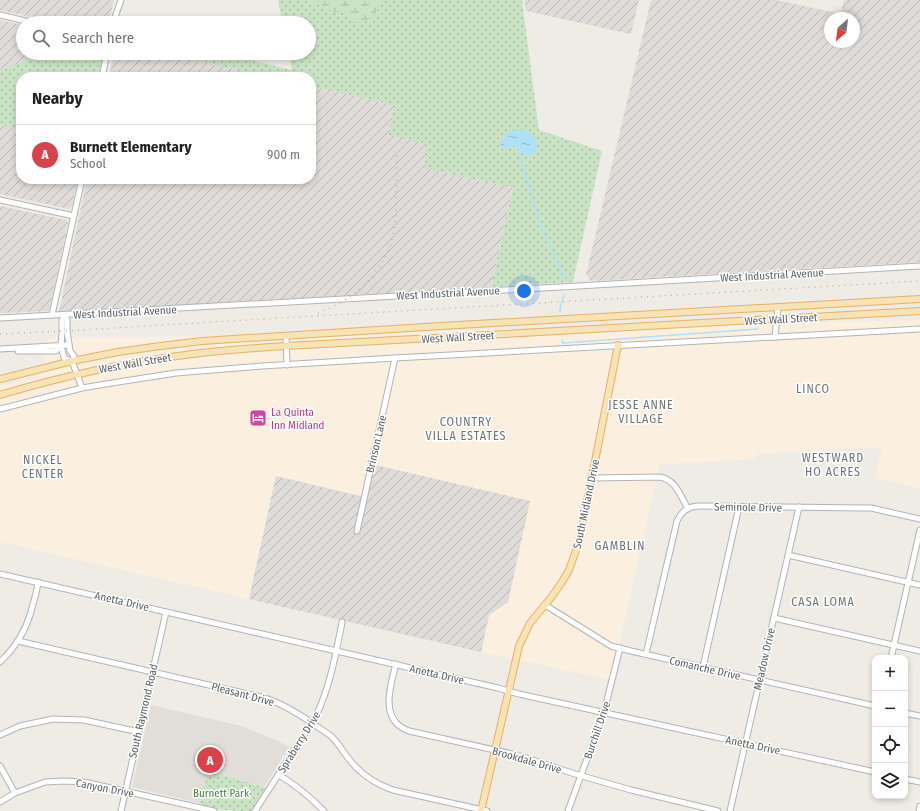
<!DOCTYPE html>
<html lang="en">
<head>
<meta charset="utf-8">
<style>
	:root { --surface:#fff; --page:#f2f2f2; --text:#202124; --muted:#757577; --line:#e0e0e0; --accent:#d9424b }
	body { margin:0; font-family:"Fira Sans Condensed",sans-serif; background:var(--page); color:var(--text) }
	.controls { position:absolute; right:12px; bottom:12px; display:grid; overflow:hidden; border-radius:8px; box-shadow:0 2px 6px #0003 }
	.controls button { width:36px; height:36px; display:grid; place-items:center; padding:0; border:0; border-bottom:1px solid var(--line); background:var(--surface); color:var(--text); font:20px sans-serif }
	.compass { position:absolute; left:824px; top:12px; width:36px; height:36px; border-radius:50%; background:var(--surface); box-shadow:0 2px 6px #0003; rotate:208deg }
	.you { position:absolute; left:524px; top:291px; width:14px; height:14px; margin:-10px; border:3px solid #fff; border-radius:50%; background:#1a73e8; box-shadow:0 0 0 6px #1a73e833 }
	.badge { display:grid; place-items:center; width:26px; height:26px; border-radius:50%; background:var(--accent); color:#fff; font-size:13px; font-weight:700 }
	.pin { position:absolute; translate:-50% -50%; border:2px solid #fff; box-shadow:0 1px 4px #0006 }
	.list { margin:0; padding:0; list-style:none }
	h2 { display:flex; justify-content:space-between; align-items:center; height:52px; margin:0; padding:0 16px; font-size:17px }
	h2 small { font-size:13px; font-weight:400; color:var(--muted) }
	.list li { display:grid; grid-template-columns:26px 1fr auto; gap:12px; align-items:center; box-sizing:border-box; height:60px; padding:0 16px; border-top:1px solid var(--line) }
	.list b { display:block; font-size:15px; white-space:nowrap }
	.list p { margin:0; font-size:13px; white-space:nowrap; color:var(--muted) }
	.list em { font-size:13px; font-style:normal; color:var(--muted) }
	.icon { flex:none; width:22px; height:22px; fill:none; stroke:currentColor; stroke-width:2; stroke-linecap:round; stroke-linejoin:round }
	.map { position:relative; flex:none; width:920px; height:811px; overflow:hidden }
	.search { position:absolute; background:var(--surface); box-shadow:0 2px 6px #0003; left:16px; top:16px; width:300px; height:44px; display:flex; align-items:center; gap:10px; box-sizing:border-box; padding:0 14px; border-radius:22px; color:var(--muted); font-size:15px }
	.panel { position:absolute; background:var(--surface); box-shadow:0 2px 6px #0003; left:16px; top:72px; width:300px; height:112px; border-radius:16px }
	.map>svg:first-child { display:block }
	.commercial { fill:#fbf0df }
	.industrial { fill:url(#industrial-furrows); fill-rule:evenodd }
	.education { fill:#e1ddd8 }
	.grass { fill:url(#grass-dots) }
	.wetland { fill:url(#wetland-marsh) }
	.water { fill:url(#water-ripples) }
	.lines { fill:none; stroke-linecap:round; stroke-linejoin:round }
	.stream { stroke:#aee1f7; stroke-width:1.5 }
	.minor-casing { stroke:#b1b4b7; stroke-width:7 }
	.major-casing { stroke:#e4b16a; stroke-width:8 }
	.minor { stroke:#fff; stroke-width:5 }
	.major { stroke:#f7e3b3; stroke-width:6 }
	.rail { stroke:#b4b5b5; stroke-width:1.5; stroke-dasharray:1 5; stroke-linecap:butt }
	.labels { text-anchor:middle; stroke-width:3; stroke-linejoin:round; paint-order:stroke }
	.street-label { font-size:11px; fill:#5e6265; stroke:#fff }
	.hotel-label { font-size:11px; fill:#b23c85; stroke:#fff; text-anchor:start }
	.park-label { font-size:11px; fill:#45833f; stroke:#fff }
	.neighbourhood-label { font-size:12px; letter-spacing:1px; fill:#6f7477; stroke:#fff }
</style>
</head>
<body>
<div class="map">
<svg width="920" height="811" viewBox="0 0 920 811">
	<defs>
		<pattern id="industrial-furrows" width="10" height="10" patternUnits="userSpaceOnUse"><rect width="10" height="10" fill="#dedbd8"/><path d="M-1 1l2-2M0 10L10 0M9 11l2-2" fill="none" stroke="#b7b5b3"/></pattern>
		<pattern id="grass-dots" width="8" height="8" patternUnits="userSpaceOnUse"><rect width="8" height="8" fill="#cae3c5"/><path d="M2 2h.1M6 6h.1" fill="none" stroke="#a7bba4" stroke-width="1.8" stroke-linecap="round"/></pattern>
		<pattern id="wetland-marsh" width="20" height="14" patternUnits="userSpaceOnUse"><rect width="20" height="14" fill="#cae3c5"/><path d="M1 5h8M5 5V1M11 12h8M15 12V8" fill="none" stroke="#a7bba4"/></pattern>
		<pattern id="water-ripples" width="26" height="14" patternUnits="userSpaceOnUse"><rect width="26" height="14" fill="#aee1f7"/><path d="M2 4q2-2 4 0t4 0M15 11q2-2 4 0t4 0" fill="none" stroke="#91bacc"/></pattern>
	</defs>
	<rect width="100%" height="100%" fill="#efece6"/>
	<polygon class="commercial" points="920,320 920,488 875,478 882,447 757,454 756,459 660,464 611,680 481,652 489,615 508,602 530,501 377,466 372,465 364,497 276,476 249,599 0,542 0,386 27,380 40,378 49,339"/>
	<g class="industrial">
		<polygon points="0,0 114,0 109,21 100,23 58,23 0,10"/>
		<polygon points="524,0 639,0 631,34 526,11"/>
		<path d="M651,0h125l65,14 3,-14h76v262l-329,19 -5,-6zM830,18h24v24h-24z"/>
		<polygon points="0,20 23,25 23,53 45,53 0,71"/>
		<polygon points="114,53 164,53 270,77 109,77"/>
		<polygon points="311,86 395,105 426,144 426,168 513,188 491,287 59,312 87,179 311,179"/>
		<polygon points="0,125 21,129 21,179 78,179 72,206 69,209 0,194"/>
		<polygon points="0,206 66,220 68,223 49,311 0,313"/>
		<polygon points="371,464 530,501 508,602 489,615 481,652 249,599 276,476 364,497"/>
	</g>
	<polygon class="education" points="151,705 241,726 278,741 289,747 264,787 223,775 208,772 200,803 132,787"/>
	<g class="grass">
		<polygon points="278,0 522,0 539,130 602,151 573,282 491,287 513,188 425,168 426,144 389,135 394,105 311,86 311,77 270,77 164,53 221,53 292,70 289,53 309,53 309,23 282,23"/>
		<polygon points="45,53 104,53 99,77 21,77 21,129 0,125 0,71"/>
		<path d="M208,772l15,3 43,13 -14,23c-14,0 -44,0 -52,-8z"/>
	</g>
	<path class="wetland" d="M307,0h79l-16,19 -8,3 -8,1 -10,-11c-11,0 -17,-1 -24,-9l-8,5z"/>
	<path class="water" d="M517,129c6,1 12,2 16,7 6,6 5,16 -3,20l-1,-2 -5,1 -8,-9h-5l-8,4 -3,-7c2,-3 3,-6 5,-8 2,-3 9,-4 12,-6z"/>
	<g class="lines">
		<g class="stream">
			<polyline points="517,147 543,232 565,279"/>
			<polyline points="560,312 560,308 564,295"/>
			<polyline points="562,340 563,343 758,329"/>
		</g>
		<g class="minor-casing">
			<g id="minor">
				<polyline points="0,15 34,23"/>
				<polyline points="113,23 121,0"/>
				<polyline points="102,77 107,53"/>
				<polyline points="0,200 74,216"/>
				<polyline points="52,315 82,179"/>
				<polyline points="65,315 67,320 67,331 70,351 74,356 72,361 82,388"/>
				<polyline points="65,315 62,320 62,332 61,346 64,358 71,361"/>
				<polyline points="0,318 578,286 920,266"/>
				<polyline points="286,336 287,365"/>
				<polyline points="775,337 778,307"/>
				<polyline points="0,349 69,345"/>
				<polyline points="18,351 56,351 61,346"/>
				<polyline points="0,409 82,388 118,382 176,373 262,366 395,358 920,329"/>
				<path d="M592,478l68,-1c16,3 20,18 28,32"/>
				<polyline points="357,531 395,358"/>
				<polyline points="788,555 920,585"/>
				<polyline points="0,574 498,688 519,694 875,772"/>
				<polyline points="545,605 611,646 631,651 875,706"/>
				<polyline points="774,618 920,651"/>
				<path d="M18,641l243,56c19,5 35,15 51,26 7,5 14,9 20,14 7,7 11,15 17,22 11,15 27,25 44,31l94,21"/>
				<path d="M646,654l31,-133c5,-10 11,-15 23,-15l164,2h7l49,11"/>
				<polyline points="891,658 920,530"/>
				<path d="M0,662c15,-14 25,-30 31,-50 2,-9 6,-19 7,-30"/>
				<path d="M396,664c-5,19 -15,50 5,63 2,1 5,3 8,4l108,24 58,19 56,16 87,21"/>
				<polyline points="703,667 739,507"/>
				<polyline points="905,713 920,716"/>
				<polyline points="0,735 20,726 53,719 84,720 139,732"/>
				<polyline points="0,766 15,793"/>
				<path d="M279,775c17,10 31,22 45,36"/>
				<polyline points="905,779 920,782"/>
				<polyline points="0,802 15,793 45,782 64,781 84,782 214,811"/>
				<polyline points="121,811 166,612"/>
				<path d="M255,811l61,-95c14,-29 20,-63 26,-94"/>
				<polyline points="568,811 604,712 620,648"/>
				<polyline points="730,811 799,507"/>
				<polyline points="919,811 920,806"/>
			</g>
		</g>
		<g class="major-casing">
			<g id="major">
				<polyline points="0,379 72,361 118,352 153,347 202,341 441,326 920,299"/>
				<path d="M0,395c63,-19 127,-33 193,-41 31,-4 62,-6 93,-8l634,-35"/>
				<polyline points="481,811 519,646 530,623 550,599 562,582 569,570 579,542 618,345"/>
			</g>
		</g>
		<use href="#minor" class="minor"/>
		<use href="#major" class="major"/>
		<g class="rail">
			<polyline points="318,313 341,303 359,290 373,276 388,252 392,241 396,212 397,152"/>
			<polyline points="0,334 67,331 177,324 920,281"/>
		</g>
	</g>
	<defs>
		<g id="hotel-square" transform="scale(0.9)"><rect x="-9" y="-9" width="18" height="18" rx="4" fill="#d1479c" stroke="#fff"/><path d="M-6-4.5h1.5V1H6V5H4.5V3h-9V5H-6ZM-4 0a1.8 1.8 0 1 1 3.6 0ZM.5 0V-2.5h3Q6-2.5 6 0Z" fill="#fff"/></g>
	</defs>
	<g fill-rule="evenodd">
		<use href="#hotel-square" x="258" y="418"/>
	</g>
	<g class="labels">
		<g class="street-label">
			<text transform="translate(772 275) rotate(-3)" y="4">West Industrial Avenue</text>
			<text transform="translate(448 293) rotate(-3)" y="4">West Industrial Avenue</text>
			<text transform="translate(125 312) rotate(-3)" y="4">West Industrial Avenue</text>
			<text transform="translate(781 319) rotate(-3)" y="4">West Wall Street</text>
			<text transform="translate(458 337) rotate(-3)" y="4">West Wall Street</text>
			<text transform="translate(135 363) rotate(-10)" y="4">West Wall Street</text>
			<text transform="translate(376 444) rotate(-77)" y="4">Brinson Lane</text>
			<text transform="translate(586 504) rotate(-78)" y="4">South Midland Drive</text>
			<text transform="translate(748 507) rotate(1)" y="4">Seminole Drive</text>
			<text transform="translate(122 601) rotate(13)" y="4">Anetta Drive</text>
			<text transform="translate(764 659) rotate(-77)" y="4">Meadow Drive</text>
			<text transform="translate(705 668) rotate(13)" y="4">Comanche Drive</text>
			<text transform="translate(437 674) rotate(13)" y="4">Anetta Drive</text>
			<text transform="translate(243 694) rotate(15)" y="4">Pleasant Drive</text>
			<text transform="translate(143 711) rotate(-77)" y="4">South Raymond Road</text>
			<text transform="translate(597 730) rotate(-71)" y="4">Burchill Drive</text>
			<text transform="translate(299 742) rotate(-58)" y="4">Spraberry Drive</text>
			<text transform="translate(753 745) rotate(12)" y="4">Anetta Drive</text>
			<text transform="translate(527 760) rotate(16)" y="4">Brookdale Drive</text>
			<text transform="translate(105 788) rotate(11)" y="4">Canyon Drive</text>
		</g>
		<g class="hotel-label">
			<text x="271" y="416">La Quinta<tspan x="271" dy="13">Inn Midland</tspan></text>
		</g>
		<g class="park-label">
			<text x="221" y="797">Burnett Park</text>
		</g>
		<g class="neighbourhood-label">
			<text x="813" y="393">LINCO</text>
			<text x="641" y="409">JESSE ANNE<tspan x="641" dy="14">VILLAGE</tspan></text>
			<text x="466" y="426">COUNTRY<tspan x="466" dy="14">VILLA ESTATES</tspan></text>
			<text x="833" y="462">WESTWARD<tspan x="833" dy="14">HO ACRES</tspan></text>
			<text x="43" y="464">NICKEL<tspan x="43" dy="14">CENTER</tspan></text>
			<text x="620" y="550">GAMBLIN</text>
			<text x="823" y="606">CASA LOMA</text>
		</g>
	</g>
</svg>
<div class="controls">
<button>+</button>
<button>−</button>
<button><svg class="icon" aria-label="locate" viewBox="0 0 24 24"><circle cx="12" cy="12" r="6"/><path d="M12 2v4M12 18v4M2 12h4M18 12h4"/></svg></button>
<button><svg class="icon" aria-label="layers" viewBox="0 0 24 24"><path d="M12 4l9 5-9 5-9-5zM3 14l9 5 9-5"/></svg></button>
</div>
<svg class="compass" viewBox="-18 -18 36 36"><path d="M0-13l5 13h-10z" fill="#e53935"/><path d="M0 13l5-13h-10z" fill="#757577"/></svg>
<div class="you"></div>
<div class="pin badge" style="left:210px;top:760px">A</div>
<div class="search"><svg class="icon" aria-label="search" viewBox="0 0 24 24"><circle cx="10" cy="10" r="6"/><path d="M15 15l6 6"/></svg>Search here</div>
<section class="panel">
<h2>Nearby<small></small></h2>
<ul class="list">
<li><span class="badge">A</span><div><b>Burnett Elementary</b><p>School</p></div><em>900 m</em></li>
</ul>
</section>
</div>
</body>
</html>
